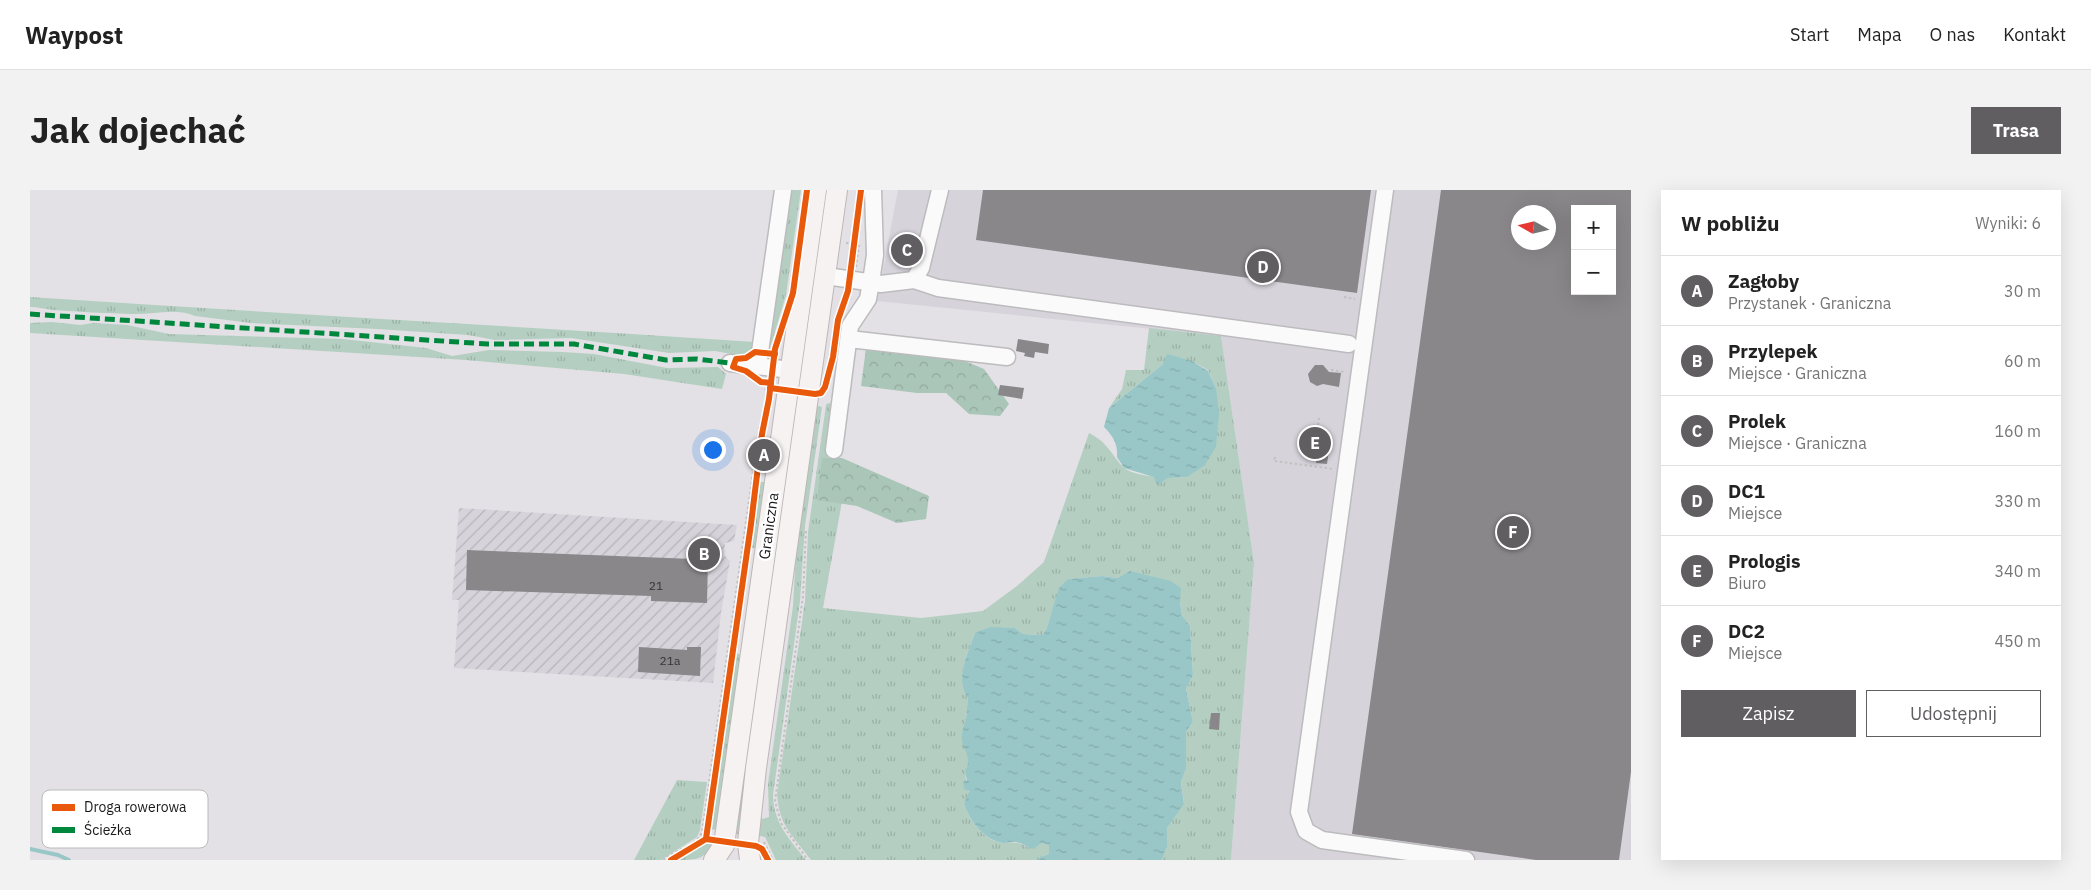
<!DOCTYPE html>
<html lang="pl">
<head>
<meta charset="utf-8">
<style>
	:root { --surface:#fff; --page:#f2f2f2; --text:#222; --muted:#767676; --line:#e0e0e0; --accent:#605e61 }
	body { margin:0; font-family:"IBM Plex Sans",sans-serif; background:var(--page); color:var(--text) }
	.controls { position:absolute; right:15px; top:15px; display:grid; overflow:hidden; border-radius:0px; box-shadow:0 5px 20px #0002 }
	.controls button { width:45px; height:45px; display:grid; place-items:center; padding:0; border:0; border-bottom:1px solid var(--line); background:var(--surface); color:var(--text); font:25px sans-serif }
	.compass { position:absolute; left:1481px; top:15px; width:45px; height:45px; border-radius:50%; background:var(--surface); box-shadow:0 5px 20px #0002; rotate:278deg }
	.you { position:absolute; left:682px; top:259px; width:18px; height:18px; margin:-12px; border:4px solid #fff; border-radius:50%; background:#1a73e8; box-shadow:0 0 0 8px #1a73e833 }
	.badge { display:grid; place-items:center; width:32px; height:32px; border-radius:50%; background:var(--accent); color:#fff; font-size:16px; font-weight:700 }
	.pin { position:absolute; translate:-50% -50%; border:2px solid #fff; box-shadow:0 1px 5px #0006 }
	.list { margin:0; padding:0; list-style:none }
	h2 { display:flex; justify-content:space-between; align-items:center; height:65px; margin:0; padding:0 20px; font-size:21px }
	h2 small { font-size:16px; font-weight:400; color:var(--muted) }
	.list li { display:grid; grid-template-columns:32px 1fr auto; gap:15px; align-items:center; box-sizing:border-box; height:70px; padding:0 20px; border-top:1px solid var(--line) }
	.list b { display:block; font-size:19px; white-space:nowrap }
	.list p { margin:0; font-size:16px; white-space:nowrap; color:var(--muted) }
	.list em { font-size:16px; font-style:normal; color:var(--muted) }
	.actions { display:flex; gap:10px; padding:15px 20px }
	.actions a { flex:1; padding:11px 0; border:1px solid var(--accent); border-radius:0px; text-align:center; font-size:18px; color:var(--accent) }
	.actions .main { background:var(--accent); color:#fff }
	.map { position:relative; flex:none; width:1601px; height:670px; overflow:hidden; border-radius:0px }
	header { display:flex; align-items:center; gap:30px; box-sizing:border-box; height:70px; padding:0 25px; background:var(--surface); border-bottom:1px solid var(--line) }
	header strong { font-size:24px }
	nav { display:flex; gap:28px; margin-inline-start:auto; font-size:18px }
	.intro { display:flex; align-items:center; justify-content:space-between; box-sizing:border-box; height:120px; padding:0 30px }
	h1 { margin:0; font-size:35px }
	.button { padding:12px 22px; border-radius:0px; background:var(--accent); color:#fff; font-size:18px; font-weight:700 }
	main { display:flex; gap:30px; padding:0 30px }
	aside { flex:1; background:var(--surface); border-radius:0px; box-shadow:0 5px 20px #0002 }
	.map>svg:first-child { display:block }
	.built { fill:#d7d3db; fill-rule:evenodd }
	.industrial { fill:url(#industrial-furrows) }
	.grass { fill:url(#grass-tufts) }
	.forest { fill:url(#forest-crowns) }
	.water { fill:url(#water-ripples) }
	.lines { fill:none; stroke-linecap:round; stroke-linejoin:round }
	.stream { stroke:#99c7c8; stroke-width:4 }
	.building { fill:#89878a; fill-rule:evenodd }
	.minor-casing { stroke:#bcbbbd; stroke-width:19 }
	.major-casing { stroke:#beb6b7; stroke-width:22 }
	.path { stroke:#c1c1c1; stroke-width:2; stroke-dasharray:2.5 2.5; stroke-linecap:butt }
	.minor { stroke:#fbfafb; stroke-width:16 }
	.major { stroke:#f6f2f2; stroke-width:20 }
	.quiet { stroke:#00873e; stroke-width:5; stroke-dasharray:10 5; stroke-linecap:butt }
	.cycleway-casing { stroke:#fff; stroke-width:9 }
	.cycleway { stroke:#e8590c; stroke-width:6 }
	.labels { text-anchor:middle; stroke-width:5; stroke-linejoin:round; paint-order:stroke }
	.number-label { font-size:12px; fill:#353436 }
	.street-label { font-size:15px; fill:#19181a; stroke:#fff }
	.key { fill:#fff; stroke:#bababa; stroke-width:1 }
	.key-label { font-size:14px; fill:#19181a }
</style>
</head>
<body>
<header>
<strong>Waypost</strong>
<nav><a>Start</a><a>Mapa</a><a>O nas</a><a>Kontakt</a></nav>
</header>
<div class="intro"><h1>Jak dojechać</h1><a class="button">Trasa</a></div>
<main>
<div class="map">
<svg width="1601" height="670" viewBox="0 0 1601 670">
	<defs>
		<pattern id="industrial-furrows" width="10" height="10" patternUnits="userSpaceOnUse" patternTransform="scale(1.25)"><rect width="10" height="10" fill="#d7d3db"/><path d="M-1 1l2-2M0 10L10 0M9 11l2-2" fill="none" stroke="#b8b4bb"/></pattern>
		<pattern id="grass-tufts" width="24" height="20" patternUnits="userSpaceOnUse" patternTransform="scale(1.25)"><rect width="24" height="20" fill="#b4cfc1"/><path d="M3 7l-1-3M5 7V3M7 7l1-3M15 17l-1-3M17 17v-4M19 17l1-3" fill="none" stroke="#9ab1a5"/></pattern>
		<pattern id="forest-crowns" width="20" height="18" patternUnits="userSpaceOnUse" patternTransform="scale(1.25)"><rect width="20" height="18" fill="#aac6b8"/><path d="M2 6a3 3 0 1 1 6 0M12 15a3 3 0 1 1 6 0" fill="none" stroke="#92a99e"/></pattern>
		<pattern id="water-ripples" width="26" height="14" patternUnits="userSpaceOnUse" patternTransform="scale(1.25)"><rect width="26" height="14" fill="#99c7c8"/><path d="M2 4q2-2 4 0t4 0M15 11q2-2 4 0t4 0" fill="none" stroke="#83aaab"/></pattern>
	</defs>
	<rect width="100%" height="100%" fill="#e3e1e5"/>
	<path class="built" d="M868,0h733v670h-400l23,-297 -33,-227 -344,-35zM1545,19h37v82h-37zM1488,22h30v30h-30z"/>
	<polygon class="industrial" points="429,318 707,335 704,351 695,353 694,365 700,371 691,423 683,493 424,478 429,410 422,410"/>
	<g class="grass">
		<polygon points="759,0 771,0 756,105 741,155 734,158"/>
		<path d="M0,107c242,16 484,29 725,45v7l-12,7 -28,-5 -46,2 -98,-15 -76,2 -27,-5 -91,-6 -126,-6 -56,-7c-19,-9 -43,-1 -64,-2 -26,-1 -52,-2 -78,-4 -8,-1 -15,-3 -23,-3z"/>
		<polygon points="22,132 50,135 63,133 97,135 139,144 313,149 396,158 422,166 459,160 532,162 564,164 637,178 688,177 696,184 692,199 594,184 436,170 0,143 0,133"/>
		<path d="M1119,138l72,8 33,227 -23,297h-69l5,-13v-19l17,-25 -3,-21 5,-13v-37l7,-10 -7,-33 7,-14 -3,-49 -8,-11 -2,-13 -62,-24 -16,-2 -34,3 -16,32 -6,19 -4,5 -19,-1 -8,-6 -40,5c-7,20 -21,47 -7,65l-2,22 -4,15 2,12 4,7 1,11 -4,8 4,22 -5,9c6,17 20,38 41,39 9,0 13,-2 22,4l14,-4 8,2v9l-11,4v2h-227c-18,-24 -32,-34 -34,-66l28,-193 3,-69 18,-127 2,-2 7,2 -8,56 22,1 -26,146 98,10 62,-7 34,-25 27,-24 45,-129c18,9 21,19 33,33 11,12 50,12 65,11l29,-89 -8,-18 -16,-9 -29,3 -54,44 13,-19 4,-19h18z"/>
		<polygon points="764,212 770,213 708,644 702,643"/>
		<path d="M785,215l7,2 -17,119 -5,75 -27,194c0,27 17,45 33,65h-30l-11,-23 -10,-2 3,-15 11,-3 -1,-33 25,-178 4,-72z"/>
		<polygon points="727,292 734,292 735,305 728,356 726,358 721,358"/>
		<polygon points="699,462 701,462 676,639 674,636"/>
		<polygon points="705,463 709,464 712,469 688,640 680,639"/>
		<polygon points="647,590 677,592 670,640 667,647 631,670 604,670"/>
		<path d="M676,653l9,1c-12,16 -19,16 -39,16z"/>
	</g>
	<g class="forest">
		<polygon points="836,158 930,169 954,179 979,214 970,226 939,224 916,203 887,203 831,196"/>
		<polygon points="792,268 812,268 899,306 896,329 867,333 827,316 787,310"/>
	</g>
	<g class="water">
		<path d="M1137,164l25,7 16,10 8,17 3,26 -3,33 -11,18 -18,12 -19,1 -11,7 -3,-8 -30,-9 -7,-11c1,-13 -4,-21 -13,-30l5,-19 54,-44z"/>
		<path d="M1100,381l41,10 10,7 -1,14 2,13 8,11 3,49 -7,14 7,33 -7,10v37l-5,13 3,22 -17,24v19l-5,13h-124v-2l11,-4v-9l-8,-2 -7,6c-6,-1 -9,-4 -14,-6 -5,-2 -11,0 -16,0 -20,-2 -34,-22 -40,-39l5,-13 -5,-2 -1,-7 4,-2 -2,-7c9,-20 -5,-22 -3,-39 0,-5 3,-10 4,-15 1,-7 1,-14 2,-21 -14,-18 0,-45 7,-65l15,-6 25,1 8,6 19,1 4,-5 13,-42 9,-9 34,-3 16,2z"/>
	</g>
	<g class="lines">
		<polyline class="stream" points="0,659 28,665 39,670"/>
	</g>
	<g class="building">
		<polygon points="953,0 1341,0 1327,103 946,50"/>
		<path d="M1411,0h190v582l-12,88h-83l-184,-26zM1545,19h37v82h-37zM1488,22h30v30h-30z"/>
		<polygon points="988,149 1019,154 1018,164 1005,162 1004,168 994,166 995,163 986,161"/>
		<polygon points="1285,175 1293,175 1299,182 1311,183 1309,197 1293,194 1287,196 1280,192 1278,184"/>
		<polygon points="970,195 994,198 992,209 968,205"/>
		<polygon points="1270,243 1301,247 1297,274 1286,273 1287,261 1268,259"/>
		<polygon points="437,360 663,369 664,365 673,366 672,369 678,370 677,413 621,411 621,406 436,400"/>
		<polygon points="609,457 657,460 657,457 671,457 670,486 608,482"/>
		<polygon points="1181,523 1190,523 1189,540 1179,539"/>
	</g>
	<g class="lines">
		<g class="minor-casing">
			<g id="minor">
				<polyline points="1355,0 1269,622 1276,641 1292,650 1436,670"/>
				<polyline points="796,86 851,94 884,90 891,78 910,0"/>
				<polyline points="884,90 908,98 1319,154"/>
				<polyline points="819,149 977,167"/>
				<polyline points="700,173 761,180"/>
				<polyline points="728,176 753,0"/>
				<polyline points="804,260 820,136 838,109 841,92 845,65 843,0"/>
			</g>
		</g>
		<g class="major-casing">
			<g id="major">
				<polyline points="684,670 694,655 786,0"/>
				<polyline points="720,670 718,653 726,578 807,0"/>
			</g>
		</g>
		<g class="path">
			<polyline points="816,53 831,55"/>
			<polyline points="826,77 829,55"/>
			<polyline points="1314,107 1325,109"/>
			<polyline points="1301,180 1315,182"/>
			<polyline points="1287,245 1289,228"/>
			<polyline points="1245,267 1244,271 1304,279"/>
			<polyline points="776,341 773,406 745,611 751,633 778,670"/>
			<polyline points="734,652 743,670"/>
			<path d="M633,670c12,-11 33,-13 39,-28l56,-395c2,-17 11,-36 7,-51"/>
		</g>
		<use href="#minor" class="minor"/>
		<use href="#major" class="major"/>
		<polyline class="quiet" points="0,124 458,154 544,154 636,170 667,169 700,173"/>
		<g class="cycleway-casing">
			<g id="cycleway">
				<polyline points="741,193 731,192 716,181 703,177 706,169 716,168 725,162 745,164"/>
				<polyline points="740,198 785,204 791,203 795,197 803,167 808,130 818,101 831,0"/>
				<polyline points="676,649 726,656 732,659 738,670"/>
				<polyline points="641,670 676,649 721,334 732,244 739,209 745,159 763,103 777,0"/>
			</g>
		</g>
		<use href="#cycleway" class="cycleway"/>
	</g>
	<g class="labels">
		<g class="number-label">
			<text x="626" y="400">21</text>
			<text x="640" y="475">21a</text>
		</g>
		<g class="street-label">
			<text transform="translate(739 336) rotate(-82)" y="5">Graniczna</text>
		</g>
	</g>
	<rect x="12" y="600" width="166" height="58" rx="8" class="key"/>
	<rect x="22" y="614" width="23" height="7" fill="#e8590c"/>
	<rect x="22" y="637" width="23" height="6" fill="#00873e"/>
	<g class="key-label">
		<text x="54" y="622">Droga rowerowa</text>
		<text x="54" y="645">Ścieżka</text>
	</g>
</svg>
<div class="controls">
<button>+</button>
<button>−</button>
</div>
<svg class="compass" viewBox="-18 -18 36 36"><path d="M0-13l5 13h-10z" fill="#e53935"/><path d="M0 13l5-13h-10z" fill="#767676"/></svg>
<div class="you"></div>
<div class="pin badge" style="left:734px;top:265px">A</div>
<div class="pin badge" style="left:674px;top:364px">B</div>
<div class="pin badge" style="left:877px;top:60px">C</div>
<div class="pin badge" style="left:1233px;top:77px">D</div>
<div class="pin badge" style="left:1285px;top:253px">E</div>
<div class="pin badge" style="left:1483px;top:342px">F</div>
</div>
<aside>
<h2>W pobliżu<small>Wyniki: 6</small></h2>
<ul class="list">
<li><span class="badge">A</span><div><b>Zagłoby</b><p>Przystanek · Graniczna</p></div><em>30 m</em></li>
<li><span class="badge">B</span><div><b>Przylepek</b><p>Miejsce · Graniczna</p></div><em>60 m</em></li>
<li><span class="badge">C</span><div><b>Prolek</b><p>Miejsce · Graniczna</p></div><em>160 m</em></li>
<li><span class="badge">D</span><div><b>DC1</b><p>Miejsce</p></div><em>330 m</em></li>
<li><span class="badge">E</span><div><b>Prologis</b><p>Biuro</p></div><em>340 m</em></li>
<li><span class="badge">F</span><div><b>DC2</b><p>Miejsce</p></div><em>450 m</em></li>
</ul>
<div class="actions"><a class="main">Zapisz</a><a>Udostępnij</a></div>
</aside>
</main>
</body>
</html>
